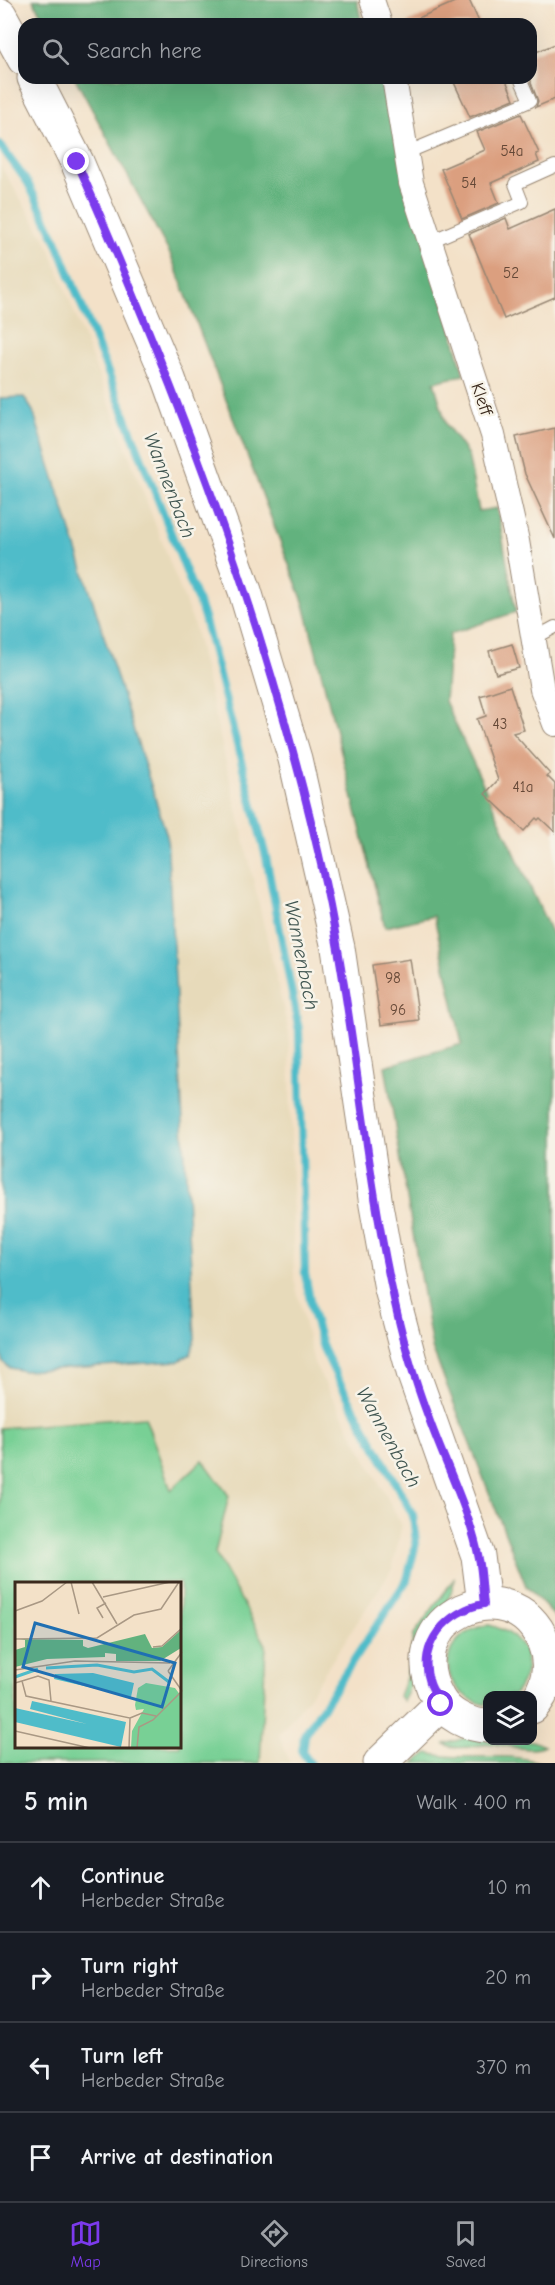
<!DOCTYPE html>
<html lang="en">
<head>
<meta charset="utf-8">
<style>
	:root { --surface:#171b24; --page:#20242c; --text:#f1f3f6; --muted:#9ea1a6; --line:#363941; --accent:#7c3aed }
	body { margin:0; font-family:"Comic Neue",sans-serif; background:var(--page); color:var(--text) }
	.controls { position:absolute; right:18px; bottom:18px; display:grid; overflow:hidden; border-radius:12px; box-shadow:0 6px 24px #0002 }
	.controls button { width:54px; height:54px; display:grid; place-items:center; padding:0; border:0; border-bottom:2px solid var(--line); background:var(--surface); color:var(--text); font:30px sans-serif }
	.stop { position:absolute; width:18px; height:18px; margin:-14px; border:4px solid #7c3aed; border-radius:50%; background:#fff }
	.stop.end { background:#7c3aed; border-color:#fff; box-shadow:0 2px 6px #0008 }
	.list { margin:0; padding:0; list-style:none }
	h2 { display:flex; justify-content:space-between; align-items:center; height:78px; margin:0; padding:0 24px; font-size:26px }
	h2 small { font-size:20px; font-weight:400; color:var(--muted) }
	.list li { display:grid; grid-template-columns:39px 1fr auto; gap:18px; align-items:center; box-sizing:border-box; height:90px; padding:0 24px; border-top:2px solid var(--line) }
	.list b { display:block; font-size:22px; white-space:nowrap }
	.list p { margin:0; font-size:20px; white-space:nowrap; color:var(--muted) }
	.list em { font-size:20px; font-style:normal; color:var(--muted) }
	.icon { flex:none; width:33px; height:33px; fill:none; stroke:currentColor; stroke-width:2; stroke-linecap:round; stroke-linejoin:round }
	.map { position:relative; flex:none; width:555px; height:1763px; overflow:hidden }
	.search { position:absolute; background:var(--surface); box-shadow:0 6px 24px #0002; left:18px; right:18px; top:18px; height:66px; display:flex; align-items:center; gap:15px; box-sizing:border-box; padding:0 21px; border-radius:18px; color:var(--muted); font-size:22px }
	.sheet { height:438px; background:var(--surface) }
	nav { display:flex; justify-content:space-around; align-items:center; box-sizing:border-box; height:84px; border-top:2px solid var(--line); background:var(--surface); font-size:16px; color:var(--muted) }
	nav a { display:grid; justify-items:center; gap:3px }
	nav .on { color:var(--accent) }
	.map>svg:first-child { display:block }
	.built { fill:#e7daba; fill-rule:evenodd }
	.green { fill:#78d095; stroke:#5a7d5a; stroke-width:1.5; fill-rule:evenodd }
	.forest { fill:#62b27e; stroke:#4e6e4e; stroke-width:1.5 }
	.water { fill:#4fbcc9; stroke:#457374; stroke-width:1.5 }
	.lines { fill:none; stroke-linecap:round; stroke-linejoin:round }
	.stream { stroke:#4fbcc9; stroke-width:8 }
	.building { fill:#db9f7f }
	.lane-casing { stroke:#978673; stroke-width:14 }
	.street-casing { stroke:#978673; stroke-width:26 }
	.secondary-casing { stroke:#978673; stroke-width:35 }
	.primary-casing { stroke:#978673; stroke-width:35 }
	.lane { stroke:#fff; stroke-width:12 }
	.street { stroke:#fff; stroke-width:24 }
	.secondary { stroke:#fff; stroke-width:33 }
	.primary { stroke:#fff; stroke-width:33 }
	.route { stroke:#7c3aed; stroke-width:8 }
	.labels { text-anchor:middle; stroke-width:5; stroke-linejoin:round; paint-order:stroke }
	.number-label { font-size:15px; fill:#634736 }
	.street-label { font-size:18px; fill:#3b2a1e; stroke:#f7f3e8 }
	.water-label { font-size:20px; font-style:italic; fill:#415651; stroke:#f7f3e8 }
	.inset-river { fill:none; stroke:#4fbcc9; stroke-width:3 }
	.inset-road { fill:none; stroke:#a99884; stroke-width:1.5 }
	.view { fill:#1f6fb2; fill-opacity:0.15; stroke:#1f6fb2; stroke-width:3 }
	.inset-edge { fill:none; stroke:#3b2a1e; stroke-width:3 }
</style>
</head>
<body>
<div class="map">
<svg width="555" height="1763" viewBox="0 0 555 1763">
	<rect width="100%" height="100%" fill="#f7f3e8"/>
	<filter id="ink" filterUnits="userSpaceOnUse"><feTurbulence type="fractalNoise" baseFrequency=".0167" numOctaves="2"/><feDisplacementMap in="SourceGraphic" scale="12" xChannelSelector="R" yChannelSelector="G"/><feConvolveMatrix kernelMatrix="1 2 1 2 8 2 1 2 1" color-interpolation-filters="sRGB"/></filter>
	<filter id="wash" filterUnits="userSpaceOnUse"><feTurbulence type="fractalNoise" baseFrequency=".008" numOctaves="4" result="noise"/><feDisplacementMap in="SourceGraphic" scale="24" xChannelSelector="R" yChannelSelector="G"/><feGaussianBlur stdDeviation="1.35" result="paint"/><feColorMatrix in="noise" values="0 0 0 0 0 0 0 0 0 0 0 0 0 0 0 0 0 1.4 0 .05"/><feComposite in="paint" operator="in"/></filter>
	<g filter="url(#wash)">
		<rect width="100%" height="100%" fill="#f3e1c8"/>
		<path class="built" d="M0,165l48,79 146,381 95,408 5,246 20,84 88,162 -10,44 -83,127 -30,38 11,29h-290zM16,1583h164v163h-164z"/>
		<g class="green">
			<path d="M145,1417l26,73 32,-30 26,36 -14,57 51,92 -6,118h-260v-335zM16,1583h164v163h-164z"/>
			<path d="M454,1579c-2,27 -24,40 -34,63 -8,19 -5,40 -17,59l-4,-5 7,-18 8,-44z"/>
			<path d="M489,1625c38,10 49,39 25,70l-26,1 -2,9c-52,-13 -50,-72 3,-80z"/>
			<path d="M465,1738l67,3 12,5c-14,7 -36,-1 -52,-2 -14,0 -34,8 -47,0z"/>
			<path d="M428,1753c36,10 76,-3 113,10h-127z"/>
		</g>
		<g class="forest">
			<polygon points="33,0 357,0 362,24 46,24"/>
			<polygon points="75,78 381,78 385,84 464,375 434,382 446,424 468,455 479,511 497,508 516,612 450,634 445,701 555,941 555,1617 526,1586 432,1348 385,1066 462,1044 434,916 385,927 304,604 171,256"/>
		</g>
		<polygon class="water" points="24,397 33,411 167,836 195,1338 191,1354 179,1361 24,1371 10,1368 3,1362 1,1347 0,398"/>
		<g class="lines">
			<polyline class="stream" points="0,145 28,183 56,240 204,617 266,857 299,1030 305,1274 313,1315 323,1348 338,1379 413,1515 416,1543 407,1580 304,1735 302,1752 310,1763"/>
		</g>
		<g id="blocks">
			<g class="building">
				<polygon points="459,0 469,0 480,24 405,24"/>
				<polygon points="555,44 555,99 536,107 538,101 531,83 531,54"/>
				<polygon points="452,78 505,78 514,99 470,117"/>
				<polygon points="521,114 539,153 536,154 539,162 491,183 499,203 462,219 441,169 485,150 477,132"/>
				<polygon points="555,209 555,297 504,319 469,234 506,218 510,229"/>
				<polygon points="555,428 555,539 525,474 516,437"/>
				<polygon points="512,644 519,668 496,674 489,651"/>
				<polygon points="510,686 524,730 513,733 550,774 547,776 555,784 555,832 540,818 538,820 536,818 524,831 485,794 498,780 477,719 486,716 480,696"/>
				<polygon points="410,959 419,1020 381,1025 372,965"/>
			</g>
		</g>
	</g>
	<g filter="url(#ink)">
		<use href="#blocks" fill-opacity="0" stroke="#978673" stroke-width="1.5"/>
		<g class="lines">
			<g class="lane-casing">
				<g id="lane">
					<polyline points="406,153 530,101 520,78"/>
					<polyline points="431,241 522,202 515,184 555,166"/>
					<polyline points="533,639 555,627"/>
				</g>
			</g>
			<g class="street-casing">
				<g id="street">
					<polyline points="372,0 380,24"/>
					<polyline points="394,78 411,183 493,435 517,541 542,689 555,724"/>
				</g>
			</g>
			<g class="secondary-casing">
				<g id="secondary">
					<polyline points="0,15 24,59"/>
					<polyline points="34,78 77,162 169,379 245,591 295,759 338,948 376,1205 391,1289 413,1372 478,1556 484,1604"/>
				</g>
			</g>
			<g class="primary-casing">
				<g id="primary">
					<path d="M488,1726c-19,0 -41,-11 -50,-28 -45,-81 74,-134 106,-55 9,22 4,46 -12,64"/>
					<polyline points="380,1763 441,1704"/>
				</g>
			</g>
			<use href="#lane" class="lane"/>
			<use href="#street" class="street"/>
			<use href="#secondary" class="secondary"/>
			<use href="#primary" class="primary"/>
		</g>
	</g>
	<g class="lines" filter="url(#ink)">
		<path class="route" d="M77,162c102,232 194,472 248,720 29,134 38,270 66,403 9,44 21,89 37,131 16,46 42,95 51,143 3,14 3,30 5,45 -36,6 -68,40 -54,79 2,7 8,15 11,21"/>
	</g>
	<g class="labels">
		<g class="number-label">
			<text x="512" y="156">54a</text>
			<text x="469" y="188">54</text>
			<text x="511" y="278">52</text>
			<text x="500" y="729">43</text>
			<text x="523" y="792">41a</text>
			<text x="393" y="983">98</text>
			<text x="398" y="1015">96</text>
		</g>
		<g class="street-label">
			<text transform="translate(482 399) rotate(71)" y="6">Kleff</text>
		</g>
		<g class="water-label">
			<text transform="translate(170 485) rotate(69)" y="7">Wannenbach</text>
			<text transform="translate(302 955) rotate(79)" y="7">Wannenbach</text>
			<text transform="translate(389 1437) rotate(61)" y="7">Wannenbach</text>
		</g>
	</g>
	<g transform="translate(15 1582)">
		<rect width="166" height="166" fill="#f3e1c8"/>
		<path d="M131,101l29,5 6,8v52h-50l1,-17 12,-22 -8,1 -1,-5 3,-17z" fill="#78d095"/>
		<path d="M166,48v18l-21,13h-44v-7l-11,-1v4l-58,2 -32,8v-17l10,-3v-7l-6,-1 64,1v6l5,2 57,-14 7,14 10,-1z" fill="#62b27e"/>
		<path d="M78,91l41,10 -3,14 -77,-18 1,-5zM17,119l94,21 -5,25 -106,-25v-14l72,16 -57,-15z" fill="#4fbcc9"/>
		<path class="inset-river" d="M31,86l51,-3 37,7 18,-3 17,13M0,95l23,-8"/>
		<path class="inset-road" d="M56,0l8,32M77,0l25,42M88,15l67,-15M0,29l27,-10 25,-19M88,36l-6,-10 9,-5M0,57l82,-1 37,-23 27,-6 18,-27M138,65l9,-1 20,-18M0,88l60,-9 95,2M153,89l14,-19M153,89l14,20M7,99l16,-5 11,4 2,21M0,101l7,-2 4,15 104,22 -1,30M115,136l12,-5 14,3M0,149l75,17M122,166l2,-21 14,-7 29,-29"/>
		<path class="view" d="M20,41l140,40 -13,44 -139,-40z"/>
		<rect width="166" height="166" class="inset-edge"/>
	</g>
</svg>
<div class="controls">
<button><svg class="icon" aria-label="layers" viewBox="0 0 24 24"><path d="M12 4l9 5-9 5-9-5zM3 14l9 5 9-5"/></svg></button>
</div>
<div class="stop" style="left:441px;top:1704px"></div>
<div class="stop end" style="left:77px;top:162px"></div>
<div class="search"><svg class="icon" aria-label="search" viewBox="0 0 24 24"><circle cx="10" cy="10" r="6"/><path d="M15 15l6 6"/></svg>Search here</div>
</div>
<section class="sheet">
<h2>5 min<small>Walk · 400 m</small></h2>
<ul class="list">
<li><svg class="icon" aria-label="ahead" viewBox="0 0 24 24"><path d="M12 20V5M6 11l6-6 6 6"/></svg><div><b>Continue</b><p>Herbeder Straße</p></div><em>10 m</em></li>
<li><svg class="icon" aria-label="right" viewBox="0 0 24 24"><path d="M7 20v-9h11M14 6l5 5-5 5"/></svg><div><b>Turn right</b><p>Herbeder Straße</p></div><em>20 m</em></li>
<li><svg class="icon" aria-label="left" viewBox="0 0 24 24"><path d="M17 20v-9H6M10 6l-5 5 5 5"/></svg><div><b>Turn left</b><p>Herbeder Straße</p></div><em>370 m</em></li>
<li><svg class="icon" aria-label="arrive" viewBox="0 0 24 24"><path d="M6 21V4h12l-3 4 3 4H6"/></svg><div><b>Arrive at destination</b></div></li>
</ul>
</section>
<nav>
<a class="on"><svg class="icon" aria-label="map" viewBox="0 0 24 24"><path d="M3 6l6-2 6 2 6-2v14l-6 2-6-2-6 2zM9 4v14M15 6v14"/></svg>Map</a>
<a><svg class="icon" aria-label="directions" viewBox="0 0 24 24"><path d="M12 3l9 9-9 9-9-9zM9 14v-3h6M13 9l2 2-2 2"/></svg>Directions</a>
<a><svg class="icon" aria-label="saved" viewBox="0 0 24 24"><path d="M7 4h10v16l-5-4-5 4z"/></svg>Saved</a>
</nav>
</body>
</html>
